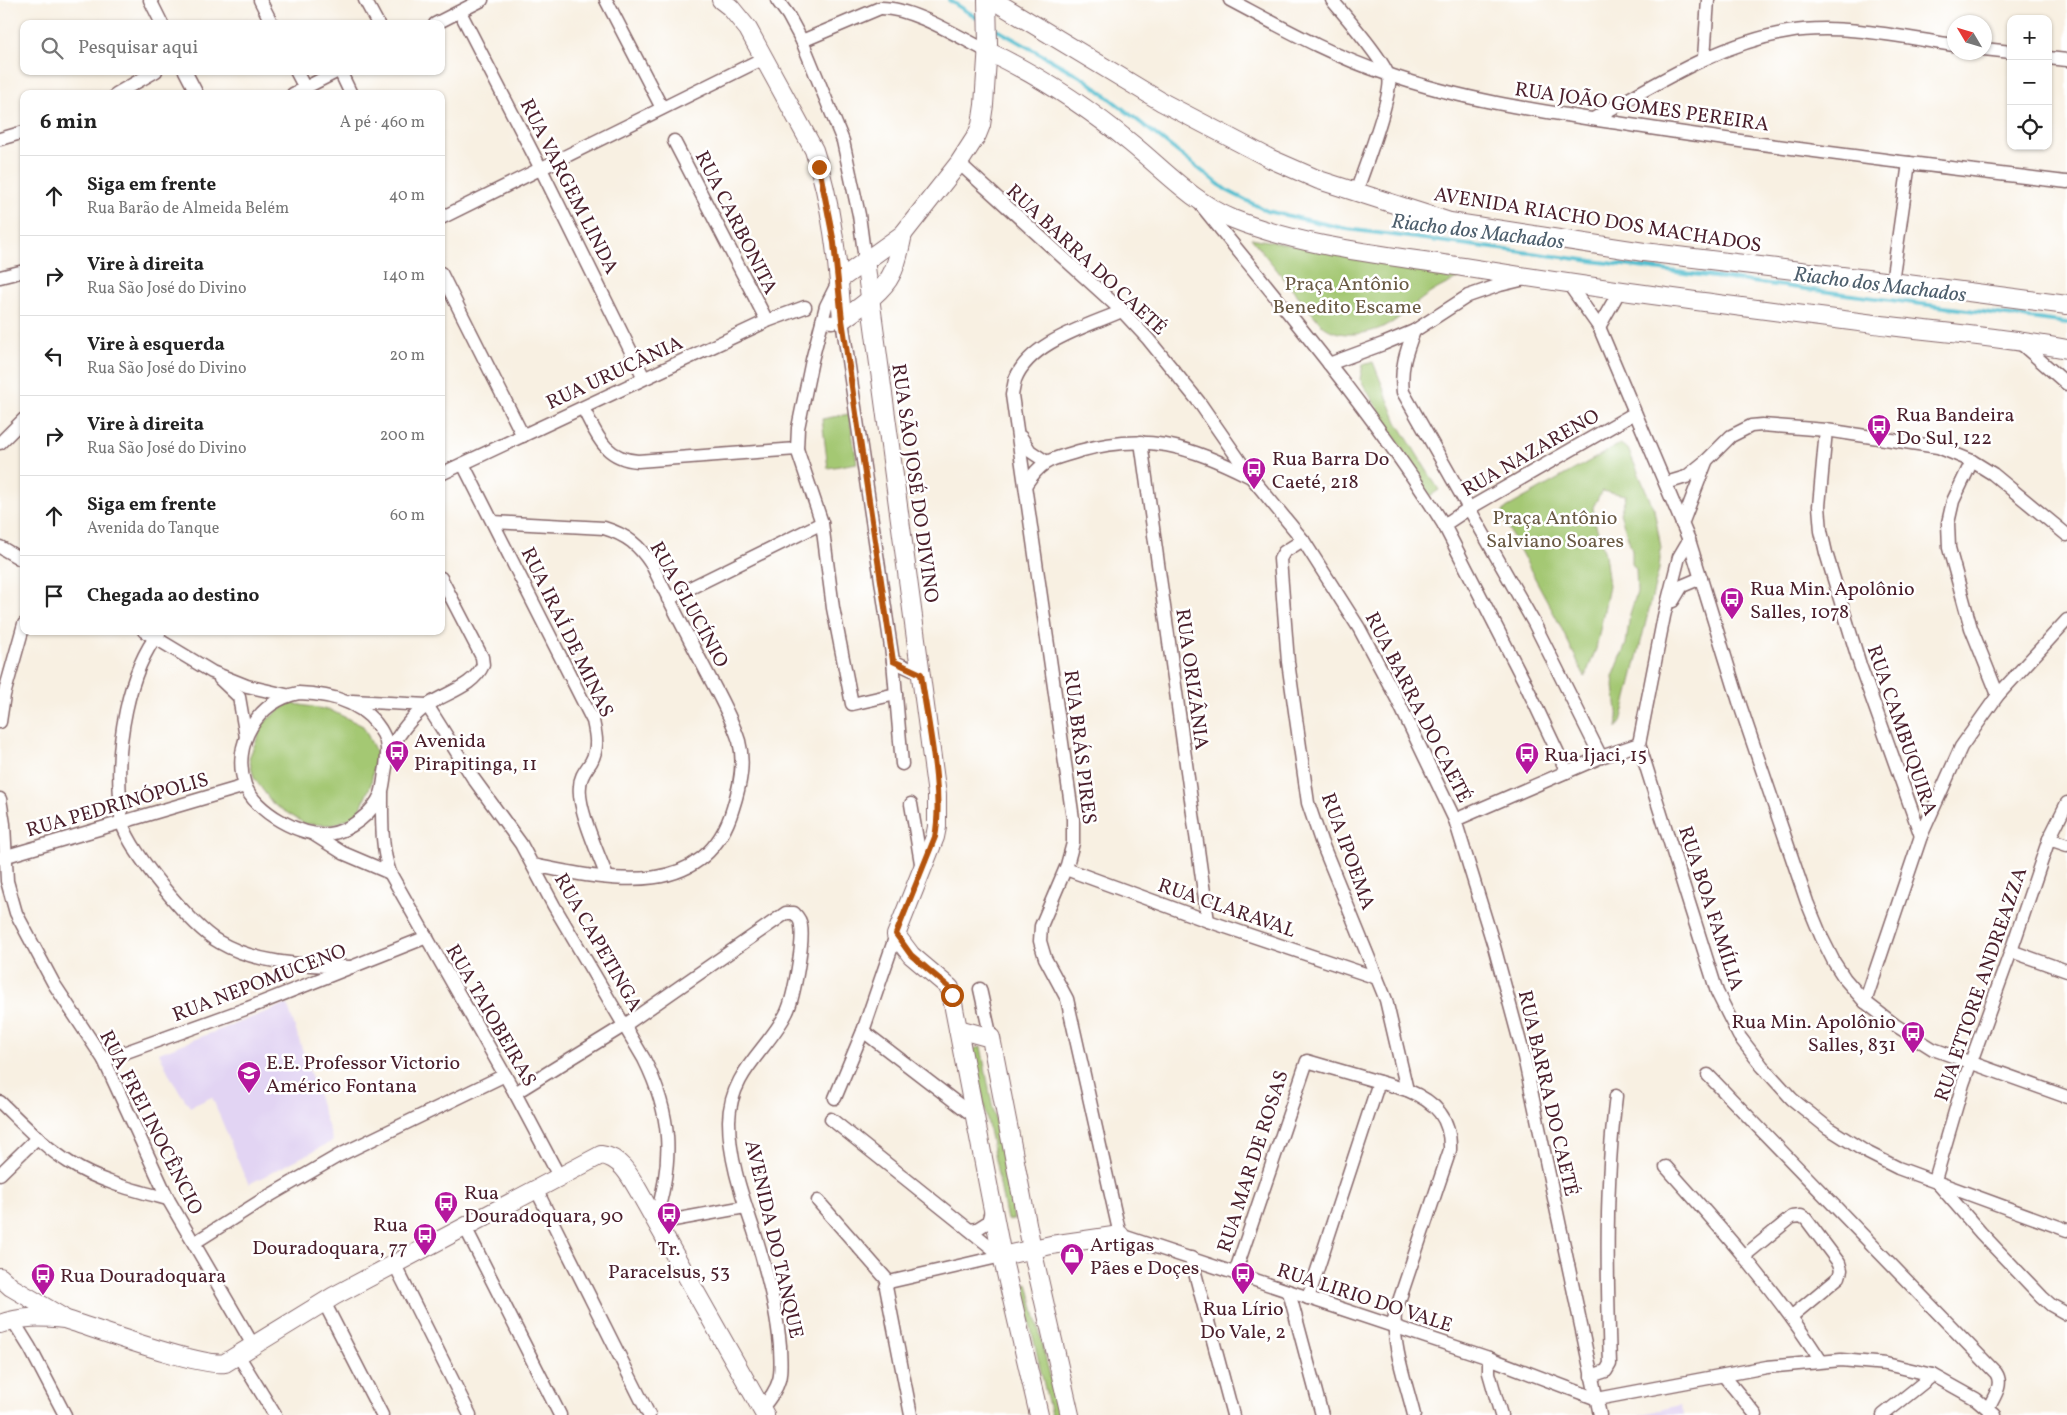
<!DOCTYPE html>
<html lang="pt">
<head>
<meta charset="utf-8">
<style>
	:root { --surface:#fff; --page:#f2f2f2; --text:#222; --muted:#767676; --line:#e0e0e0 }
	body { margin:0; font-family:Vollkorn,serif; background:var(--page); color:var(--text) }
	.controls { position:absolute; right:15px; top:15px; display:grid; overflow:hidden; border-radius:10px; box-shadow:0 1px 4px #0004 }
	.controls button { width:45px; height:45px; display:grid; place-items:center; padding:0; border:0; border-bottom:1px solid var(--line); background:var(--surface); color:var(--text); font:25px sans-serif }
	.compass { position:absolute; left:1947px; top:15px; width:45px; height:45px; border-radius:50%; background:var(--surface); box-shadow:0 1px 4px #0004; rotate:308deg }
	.stop { position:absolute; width:15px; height:15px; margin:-11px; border:4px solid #b45309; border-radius:50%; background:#fff }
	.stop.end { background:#b45309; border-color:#fff; box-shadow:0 1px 5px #0008 }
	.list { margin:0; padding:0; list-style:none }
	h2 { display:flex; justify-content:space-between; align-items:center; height:65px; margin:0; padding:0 20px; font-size:21px }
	h2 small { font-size:16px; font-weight:400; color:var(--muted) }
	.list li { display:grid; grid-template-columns:32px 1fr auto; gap:15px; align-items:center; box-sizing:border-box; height:80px; padding:0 20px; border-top:1px solid var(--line) }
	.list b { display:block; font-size:19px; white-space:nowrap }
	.list p { margin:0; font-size:16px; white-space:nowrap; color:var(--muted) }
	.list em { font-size:16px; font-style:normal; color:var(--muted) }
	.icon { flex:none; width:28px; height:28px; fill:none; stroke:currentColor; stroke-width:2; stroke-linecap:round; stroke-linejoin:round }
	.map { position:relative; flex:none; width:2067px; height:1415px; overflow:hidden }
	.search { position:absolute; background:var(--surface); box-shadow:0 1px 4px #0004; left:20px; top:20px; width:425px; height:55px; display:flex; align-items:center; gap:12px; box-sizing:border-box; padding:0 18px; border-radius:10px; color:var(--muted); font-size:19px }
	.panel { position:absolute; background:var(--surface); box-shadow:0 1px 4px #0004; left:20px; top:90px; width:425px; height:545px; border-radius:10px }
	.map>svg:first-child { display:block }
	.built { fill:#e2d4f3 }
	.green { fill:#a4c873; stroke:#77744f }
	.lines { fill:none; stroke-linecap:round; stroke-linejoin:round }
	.stream { stroke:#53becf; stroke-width:4 }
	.street-casing { stroke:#87686b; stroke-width:15 }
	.secondary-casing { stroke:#87686b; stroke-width:20 }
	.street { stroke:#fff; stroke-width:12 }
	.secondary { stroke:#fff; stroke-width:18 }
	.route { stroke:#b45309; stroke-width:6 }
	.labels { text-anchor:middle; stroke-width:5; stroke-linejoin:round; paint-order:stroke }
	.street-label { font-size:20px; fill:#4a1f2b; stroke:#fff }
	.park-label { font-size:20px; fill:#6a5a44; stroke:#fff }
	.poi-label { font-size:20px; fill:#4a1f2b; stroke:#fff; text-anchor:start }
	.water-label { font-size:21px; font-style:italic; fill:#4e5f6d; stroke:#fff }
</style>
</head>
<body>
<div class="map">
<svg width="2067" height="1415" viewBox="0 0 2067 1415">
	<rect width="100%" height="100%" fill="#fff"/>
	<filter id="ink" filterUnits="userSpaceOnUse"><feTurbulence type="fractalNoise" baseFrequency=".02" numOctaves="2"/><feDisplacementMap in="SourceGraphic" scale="10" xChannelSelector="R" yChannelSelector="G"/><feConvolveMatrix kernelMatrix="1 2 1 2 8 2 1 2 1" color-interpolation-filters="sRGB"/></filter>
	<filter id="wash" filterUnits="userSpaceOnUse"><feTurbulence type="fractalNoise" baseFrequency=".0096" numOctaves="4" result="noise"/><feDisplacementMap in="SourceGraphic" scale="20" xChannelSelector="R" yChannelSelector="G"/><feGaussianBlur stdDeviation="1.12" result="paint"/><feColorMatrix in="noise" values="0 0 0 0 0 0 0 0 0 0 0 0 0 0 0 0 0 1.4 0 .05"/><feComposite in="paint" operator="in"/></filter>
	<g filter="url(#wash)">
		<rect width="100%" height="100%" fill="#f8f0e2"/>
		<g class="built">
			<polygon points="287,1004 333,1141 249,1184 243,1173 212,1097 190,1107 173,1082 159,1053"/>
			<polygon points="1680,1405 1684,1415 1638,1415"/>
		</g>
		<g class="green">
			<path d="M1251,238l217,37c-16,6 -31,13 -45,23 -10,7 -19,17 -30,24 -20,12 -54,19 -72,2z"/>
			<polygon points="1373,362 1397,422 1439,490 1430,496 1360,379 1363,365"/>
			<polygon points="849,414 857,463 828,468 822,419"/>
			<polygon points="1620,444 1628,449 1654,509 1661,548 1659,569 1621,722 1617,728 1618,720 1613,677 1626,644 1630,614 1637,592 1636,569 1632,564 1632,550 1620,513 1626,495 1602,491 1593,507 1594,519 1605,554 1609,586 1596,649 1585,677 1559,623 1501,515 1506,508"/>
			<polygon points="289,703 330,710 363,726 376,752 371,784 358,815 333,825 305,824 273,804 254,778 249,758 264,722"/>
			<polygon points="981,1047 1014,1219 1007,1220 973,1049"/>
			<polygon points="1028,1283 1059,1415 1051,1415 1021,1285"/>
		</g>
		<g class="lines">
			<g class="stream">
				<polyline points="949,0 982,21"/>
				<polyline points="992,27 1085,79 1226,190 1267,211 1347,229 2067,323"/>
			</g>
		</g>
	</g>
	<g filter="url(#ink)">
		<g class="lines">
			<g class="street-casing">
				<g id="street">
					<polyline points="150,0 162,24"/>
					<polyline points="260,0 272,24"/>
					<polyline points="365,0 378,24"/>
					<polyline points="606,0 662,108"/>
					<polyline points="777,0 788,15 802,41 843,141 859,215 865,260"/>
					<path d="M1230,0c51,27 102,56 157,74 80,28 166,39 250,52 143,22 287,39 430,56"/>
					<path d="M1332,0c13,16 53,61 57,78 4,15 -26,95 -33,114"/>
					<polyline points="460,12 541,169 644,378"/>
					<polyline points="435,24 482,0"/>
					<path d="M802,41l78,-33c31,-1 79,29 107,43"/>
					<polyline points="1984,49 2011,52"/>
					<polyline points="1704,58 1708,0"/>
					<polyline points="2048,58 2067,60"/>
					<polyline points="185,71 197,94"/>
					<polyline points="296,71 305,88"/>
					<polyline points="340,71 351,94"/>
					<polyline points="116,94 156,71"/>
					<polyline points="293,94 338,71"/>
					<path d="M1593,119c62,-34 124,-75 195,-87 52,-9 114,5 166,13"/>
					<polyline points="0,139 24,132"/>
					<polyline points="674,141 767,321"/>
					<polyline points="959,163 1122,311 1148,339 1199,402 1251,477 1303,540 1359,628 1397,699 1455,820 1494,946 1524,1057 1600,1415"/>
					<path d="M1201,205c84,104 172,207 243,320l80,156 43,91"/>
					<polyline points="441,218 764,58"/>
					<polyline points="441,273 523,436"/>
					<polyline points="0,277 24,271"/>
					<polyline points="839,280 826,306 812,360 798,428 797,449 822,523 833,608 852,704 896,694"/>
					<polyline points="1892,282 1909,163"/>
					<polyline points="1568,283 1599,327 1689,540 1740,705 1807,902 1821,936 1834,962 1845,979 1865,1002 1895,1025 1933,1049 2067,1097"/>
					<path d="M1122,311c-34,15 -93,31 -107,69 -1,5 -2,10 -3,15l61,424v24l-6,22 -26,61 -1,15 5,17 22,41 53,236 369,123 108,41 170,-32 74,-7 45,4 47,11 43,24 19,16"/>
					<polyline points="822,321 832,322 842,320 893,661 902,764"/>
					<polyline points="1599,327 1620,290"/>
					<path d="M1414,331c-8,21 -14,38 -11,61l131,231 67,134"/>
					<polyline points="2018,341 2067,384"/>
					<polyline points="1329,364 1383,344 1414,331 1468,296 1500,285 1525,279"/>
					<path d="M583,408c14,27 21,51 55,53l159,-12"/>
					<polyline points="1826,430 1819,506 1821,531 1826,553 1860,665 1921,836"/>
					<polyline points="1021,437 1030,451 1045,461"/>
					<polyline points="1141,442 1208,921"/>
					<polyline points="0,443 24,419"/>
					<polyline points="1972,461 1953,501 1948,523 1949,548 1971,628 1998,695"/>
					<path d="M463,464l130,257c3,14 6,27 -2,41 -5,8 -11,14 -11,24 -3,22 19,69 27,91"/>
					<polyline points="441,474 767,321 805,307"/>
					<polyline points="1666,483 1686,477 1707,460 1731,436 1751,426 1762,425 1826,430 1938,447 1972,461 1993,474 2067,535"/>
					<path d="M1026,484c18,-26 25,-24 53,-33 68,-19 109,-5 170,25"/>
					<path d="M493,522l111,6c23,7 35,17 48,37 17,35 35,70 53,104 12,23 26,47 34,72 6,22 1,45 -6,67 -28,95 -126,72 -200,57"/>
					<polyline points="1682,524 1706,462"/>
					<polyline points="1444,525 1468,509 1635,413"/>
					<polyline points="1303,540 1284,552 1280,559 1288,662 1308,803 1321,841 1386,1000 1407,1090"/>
					<polyline points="1689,540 1679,557 1664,616 1639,744 1717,992 1739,1036 1762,1066 1792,1099 1828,1128 1866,1152 1898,1168 2067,1230"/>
					<polyline points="0,547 24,561"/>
					<polyline points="668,599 822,523"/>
					<polyline points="1673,601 1682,586 1701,578"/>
					<polyline points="144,631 212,672 247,686 286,695"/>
					<path d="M160,631c-33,41 -44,115 -40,166 1,8 0,18 2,26 9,30 70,104 97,119 39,23 89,23 132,25"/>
					<polyline points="893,661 921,674"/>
					<polyline points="220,679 239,697 246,737"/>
					<path d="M299,693c32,1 68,10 84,41 6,11 4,22 3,33 -2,9 -2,19 -5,27 -8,19 -31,37 -52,40 -27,4 -75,-23 -84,-49 -14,-40 13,-85 54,-92z"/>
					<polyline points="352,701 427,705"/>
					<path d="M427,705l46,73 48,66 33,62 90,153c28,56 30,101 11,161"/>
					<polyline points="0,722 4,695 24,624"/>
					<path d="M388,752c11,-17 22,-35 40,-47 19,-13 45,-18 55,-40l-1,-8 -41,-79"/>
					<path d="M382,793c0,28 -1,54 8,80l125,220 44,83"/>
					<polyline points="0,799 4,824 7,881 16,913 54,984 104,1060 168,1199 253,1345"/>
					<polyline points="2067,803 2049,839 2011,951 1963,1084 1935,1180 1981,1233 2042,1297 2051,1305 2067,1314"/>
					<polyline points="911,804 922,869"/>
					<polyline points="1455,820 1601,757 1639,744"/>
					<polyline points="313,834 343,853 390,873"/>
					<polyline points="2049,839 2067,845"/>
					<polyline points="0,858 245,786"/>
					<polyline points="1066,869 1208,921 1377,978"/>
					<polyline points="2011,951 2067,971"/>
					<polyline points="980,989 991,1038"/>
					<polyline points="1865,1002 1921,836 1961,747 1998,695 2067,620"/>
					<polyline points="863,1031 975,1117"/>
					<polyline points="104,1060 248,1008 427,937"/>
					<path d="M1708,1075l288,298c8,12 -3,25 -8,36"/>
					<path d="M515,1093l110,-68 161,-112h8c4,4 7,8 7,13 3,16 -7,71 -14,86 -19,38 -57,60 -58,109 0,39 13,74 25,110 11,34 23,80 26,115 0,11 2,23 -1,34 -3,11 -10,20 -18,29"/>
					<polyline points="835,1098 863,1031 896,935"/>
					<path d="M0,1102c22,21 44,45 70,61 30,19 64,27 98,36"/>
					<polyline points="831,1119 1002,1256"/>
					<path d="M1666,1167c55,61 110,124 155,194"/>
					<polyline points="0,1174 38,1137"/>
					<polyline points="536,1189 649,1415"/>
					<polyline points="818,1201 889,1282"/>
					<polyline points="657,1223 745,1207"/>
					<polyline points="465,1227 560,1415"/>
					<polyline points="970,1230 977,1229 988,1222 992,1208"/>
					<polyline points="194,1243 262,1200 338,1156 505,1075"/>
					<polyline points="1744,1256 1792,1217 1801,1216 1806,1219 1839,1263 1841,1270 1839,1277 1792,1316"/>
					<polyline points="1191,1258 1233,1415"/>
					<polyline points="395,1265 470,1415"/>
					<path d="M1235,1273l72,-212 100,29c29,12 44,28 43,60l-55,163c-3,34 11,69 19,102"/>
					<polyline points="889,1282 886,1287 911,1415"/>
					<polyline points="889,1282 1002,1256"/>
					<polyline points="1289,1292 1322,1415"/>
					<polyline points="1308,1298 1379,1082"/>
					<polyline points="324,1302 382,1415"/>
					<polyline points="12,1319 30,1348 65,1415"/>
					<polyline points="238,1355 275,1415"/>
					<polyline points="1489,1358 1489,1373 1501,1415"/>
					<path d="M1591,1376l15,-5 4,-7c-3,-89 -5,-179 6,-268"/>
					<polyline points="1724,1376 1756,1415"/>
					<polyline points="1883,1415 1933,1375"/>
				</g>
			</g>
			<g class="secondary-casing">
				<g id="secondary">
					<path d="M721,0l9,7 18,22 66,121c18,54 24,112 28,170"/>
					<polyline points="993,0 1162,102 1271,159 1319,180 1450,222 1644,252 1892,282 2067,305"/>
					<path d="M987,51c53,25 100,56 145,93 32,26 62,59 101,75 73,29 154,36 230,48 142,23 285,41 427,59 59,7 118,12 177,23"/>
					<polyline points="865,260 937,795 937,827 935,837 896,935 911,955 950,988 1002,1256 1039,1415"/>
					<polyline points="839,280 903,234 959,163 977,135 981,125 984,105 988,44 987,0"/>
					<path d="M842,320c15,-11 41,-28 49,-45 7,-12 9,-28 12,-41"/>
					<polyline points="958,1029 991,1038 1032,1249 1070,1415"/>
					<polyline points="1002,1256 1051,1245 1120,1235"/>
					<polyline points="0,1277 11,1287 62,1317"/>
					<path d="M0,1324c21,-8 43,-7 64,-5 29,9 138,49 161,44l109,-67 267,-141c21,2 31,25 41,42l123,218"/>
				</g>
			</g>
			<use href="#street" class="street"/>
			<use href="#secondary" class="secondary"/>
		</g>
	</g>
	<g class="lines" filter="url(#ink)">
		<path class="route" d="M819,167l15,76 8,77 51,341 28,13c6,46 23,118 14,163l-39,97 15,21 39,33 2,7"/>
	</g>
	<defs>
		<g id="bus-pin" transform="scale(1.25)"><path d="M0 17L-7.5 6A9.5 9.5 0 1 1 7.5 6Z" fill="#b5179e" stroke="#fff"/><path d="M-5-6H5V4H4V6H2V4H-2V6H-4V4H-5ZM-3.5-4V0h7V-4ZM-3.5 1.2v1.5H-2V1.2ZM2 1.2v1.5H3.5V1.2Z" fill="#fff"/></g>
		<g id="school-pin" transform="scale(1.25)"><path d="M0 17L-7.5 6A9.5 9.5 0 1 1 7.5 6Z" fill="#b5179e" stroke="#fff"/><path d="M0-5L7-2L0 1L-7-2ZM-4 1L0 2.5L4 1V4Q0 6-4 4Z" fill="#fff"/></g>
		<g id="shop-pin" transform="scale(1.25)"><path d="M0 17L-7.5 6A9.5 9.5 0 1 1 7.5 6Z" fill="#b5179e" stroke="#fff"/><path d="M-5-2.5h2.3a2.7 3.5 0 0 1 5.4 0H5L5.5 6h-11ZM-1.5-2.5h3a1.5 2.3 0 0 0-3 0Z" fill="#fff"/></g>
	</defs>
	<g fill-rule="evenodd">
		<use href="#bus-pin" x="1879" y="426"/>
		<use href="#bus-pin" x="1254" y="469"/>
		<use href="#bus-pin" x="1732" y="599"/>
		<use href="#bus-pin" x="397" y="752"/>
		<use href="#bus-pin" x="1527" y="754"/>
		<use href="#bus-pin" x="1913" y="1033"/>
		<use href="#school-pin" x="249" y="1073"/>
		<use href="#bus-pin" x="446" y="1203"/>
		<use href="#bus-pin" x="669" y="1214"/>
		<use href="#bus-pin" x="425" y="1235"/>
		<use href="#shop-pin" x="1072" y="1255"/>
		<use href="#bus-pin" x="1243" y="1274"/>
		<use href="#bus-pin" x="43" y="1275"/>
	</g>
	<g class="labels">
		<g class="street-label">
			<text transform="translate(1642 106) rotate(8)" y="7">RUA JOÃO GOMES PEREIRA</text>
			<text transform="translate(570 186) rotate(63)" y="7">RUA VARGEM LINDA</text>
			<text transform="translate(1598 219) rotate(9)" y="7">AVENIDA RIACHO DOS MACHADOS</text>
			<text transform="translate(737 222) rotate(63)" y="7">RUA CARBONITA</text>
			<text transform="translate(1087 259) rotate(43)" y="7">RUA BARRA DO CAETÉ</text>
			<text transform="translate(614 372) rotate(-25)" y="7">RUA URUCÂNIA</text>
			<text transform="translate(1530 452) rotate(-30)" y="7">RUA NAZARENO</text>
			<text transform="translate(916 483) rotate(82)" y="7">RUA SÃO JOSÉ DO DIVINO</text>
			<text transform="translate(690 604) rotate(61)" y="7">RUA GLUCÍNIO</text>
			<text transform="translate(568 632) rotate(64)" y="7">RUA IRAÍ DE MINAS</text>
			<text transform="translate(1193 679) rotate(82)" y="7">RUA ORIZÂNIA</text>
			<text transform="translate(1419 707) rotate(63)" y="7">RUA BARRA DO CAETÉ</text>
			<text transform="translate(1903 730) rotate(71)" y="7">RUA CAMBUQUIRA</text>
			<text transform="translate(1081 747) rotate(83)" y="7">RUA BRÁS PIRES</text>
			<text transform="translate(117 804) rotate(-16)" y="7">RUA PEDRINÓPOLIS</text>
			<text transform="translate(1349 851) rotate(70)" y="7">RUA IPOEMA</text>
			<text transform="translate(1227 907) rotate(19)" y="7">RUA CLARAVAL</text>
			<text transform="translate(1712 908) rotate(72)" y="7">RUA BOA FAMÍLIA</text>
			<text transform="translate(599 942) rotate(60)" y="7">RUA CAPETINGA</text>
			<text transform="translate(259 982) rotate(-21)" y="7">RUA NEPOMUCENO</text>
			<text transform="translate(1980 984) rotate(-71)" y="7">RUA ETTORE ANDREAZZA</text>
			<text transform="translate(492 1015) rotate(60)" y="7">RUA TAIOBEIRAS</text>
			<text transform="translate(1549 1093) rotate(77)" y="7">RUA BARRA DO CAETÉ</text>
			<text transform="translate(152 1122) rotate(63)" y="7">RUA FREI INOCÊNCIO</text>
			<text transform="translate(1252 1161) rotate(-72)" y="7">RUA MAR DE ROSAS</text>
			<text transform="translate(775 1239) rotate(77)" y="7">AVENIDA DO TANQUE</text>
			<text transform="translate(1365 1297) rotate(18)" y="7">RUA LIRIO DO VALE</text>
		</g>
		<g class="park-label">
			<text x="1347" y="290">Praça Antônio<tspan x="1347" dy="23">Benedito Escame</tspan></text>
			<text x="1555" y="524">Praça Antônio<tspan x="1555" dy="23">Salviano Soares</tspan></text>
		</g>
		<g class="poi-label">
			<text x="1896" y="421">Rua Bandeira<tspan x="1896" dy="23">Do Sul, 122</tspan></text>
			<text x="1272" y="465">Rua Barra Do<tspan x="1272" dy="23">Caeté, 218</tspan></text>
			<text x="1750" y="595">Rua Min. Apolônio<tspan x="1750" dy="23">Salles, 1078</tspan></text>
			<text x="414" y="747">Avenida<tspan x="414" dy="23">Pirapitinga, 11</tspan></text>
			<text x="1544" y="761">Rua Ijaci, 15</text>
			<text x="1896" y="1028" text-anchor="end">Rua Min. Apolônio<tspan x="1896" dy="23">Salles, 831</tspan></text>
			<text x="266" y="1069">E.E. Professor Victorio<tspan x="266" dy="23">Américo Fontana</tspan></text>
			<text x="464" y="1199">Rua<tspan x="464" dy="23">Douradoquara, 90</tspan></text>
			<text x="408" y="1231" text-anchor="end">Rua<tspan x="408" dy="23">Douradoquara, 77</tspan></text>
			<text x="1090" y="1251">Artigas<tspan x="1090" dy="23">Pães e Doçes</tspan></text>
			<text x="669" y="1255" text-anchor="middle">Tr.<tspan x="669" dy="23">Paracelsus, 53</tspan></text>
			<text x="60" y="1282">Rua Douradoquara</text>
			<text x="1243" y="1315" text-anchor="middle">Rua Lírio<tspan x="1243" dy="23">Do Vale, 2</tspan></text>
		</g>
		<g class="water-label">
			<text transform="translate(1478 231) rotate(7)" y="7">Riacho dos Machados</text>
			<text transform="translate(1880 284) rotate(7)" y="7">Riacho dos Machados</text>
		</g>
	</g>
</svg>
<div class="controls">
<button>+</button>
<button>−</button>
<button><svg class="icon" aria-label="locate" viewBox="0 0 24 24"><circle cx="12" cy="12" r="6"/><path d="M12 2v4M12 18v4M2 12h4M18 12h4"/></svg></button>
</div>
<svg class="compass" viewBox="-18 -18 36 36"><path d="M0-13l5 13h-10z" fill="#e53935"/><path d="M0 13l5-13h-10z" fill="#767676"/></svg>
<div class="stop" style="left:952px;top:995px"></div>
<div class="stop end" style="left:819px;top:167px"></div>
<div class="search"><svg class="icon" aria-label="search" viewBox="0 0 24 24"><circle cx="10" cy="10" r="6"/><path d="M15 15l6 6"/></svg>Pesquisar aqui</div>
<section class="panel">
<h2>6 min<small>A pé · 460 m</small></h2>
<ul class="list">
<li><svg class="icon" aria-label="ahead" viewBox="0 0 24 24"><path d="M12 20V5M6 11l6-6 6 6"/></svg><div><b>Siga em frente</b><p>Rua Barão de Almeida Belém</p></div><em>40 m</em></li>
<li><svg class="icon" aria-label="right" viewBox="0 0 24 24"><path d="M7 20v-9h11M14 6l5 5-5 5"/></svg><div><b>Vire à direita</b><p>Rua São José do Divino</p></div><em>140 m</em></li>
<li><svg class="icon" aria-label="left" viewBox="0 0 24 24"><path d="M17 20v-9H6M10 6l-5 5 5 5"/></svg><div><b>Vire à esquerda</b><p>Rua São José do Divino</p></div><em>20 m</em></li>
<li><svg class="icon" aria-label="right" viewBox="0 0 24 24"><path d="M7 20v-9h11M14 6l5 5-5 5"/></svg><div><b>Vire à direita</b><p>Rua São José do Divino</p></div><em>200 m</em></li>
<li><svg class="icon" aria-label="ahead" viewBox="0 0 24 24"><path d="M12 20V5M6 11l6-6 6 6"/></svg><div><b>Siga em frente</b><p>Avenida do Tanque</p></div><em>60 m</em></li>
<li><svg class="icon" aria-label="arrive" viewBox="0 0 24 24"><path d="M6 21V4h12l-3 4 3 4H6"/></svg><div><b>Chegada ao destino</b></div></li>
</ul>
</section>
</div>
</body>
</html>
